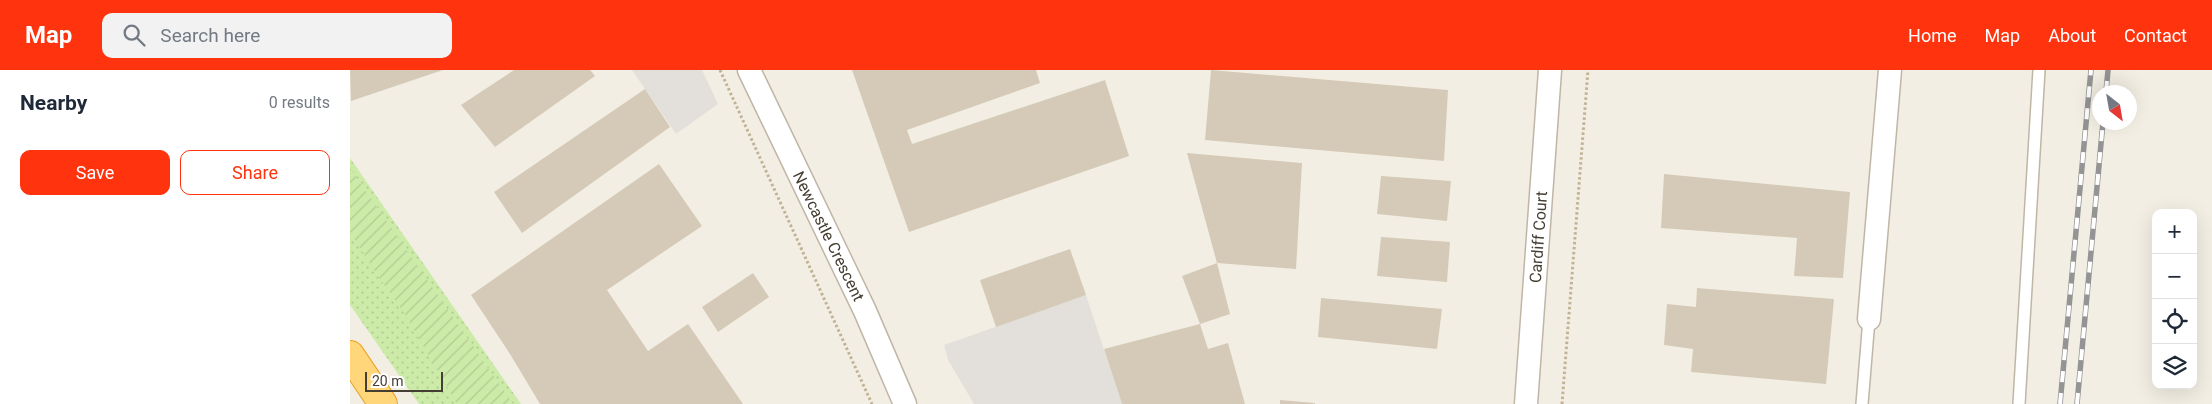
<!DOCTYPE html>
<html lang="en">
<head>
<meta charset="utf-8">
<style>
	:root { --surface:#fff; --page:#f2f2f3; --text:#1f2937; --muted:#747a83; --line:#e0e1e3; --accent:#ff330e }
	body { margin:0; font-family:Roboto,sans-serif; background:var(--page); color:var(--text) }
	.controls { position:absolute; right:15px; bottom:15px; display:grid; overflow:hidden; border-radius:10px; box-shadow:0 5px 20px #0002 }
	.controls button { width:45px; height:45px; display:grid; place-items:center; padding:0; border:0; border-bottom:1px solid var(--line); background:var(--surface); color:var(--text); font:25px sans-serif }
	.compass { position:absolute; left:1742px; top:15px; width:45px; height:45px; border-radius:50%; background:var(--surface); box-shadow:0 5px 20px #0002; rotate:149deg }
	.scale { position:absolute; left:15px; bottom:12px; width:78px; box-sizing:border-box; padding-left:5px; border:2px solid #453e33; border-top:0; font-size:14px; line-height:18px; white-space:nowrap; color:#453e33; -webkit-text-stroke:4px #fff; paint-order:stroke }
	.list { margin:0; padding:0; list-style:none }
	h2 { display:flex; justify-content:space-between; align-items:center; height:65px; margin:0; padding:0 20px; font-size:21px }
	h2 small { font-size:16px; font-weight:400; color:var(--muted) }
	.actions { display:flex; gap:10px; padding:15px 20px }
	.actions a { flex:1; padding:11px 0; border:1px solid var(--accent); border-radius:10px; text-align:center; font-size:18px; color:var(--accent) }
	.actions .main { background:var(--accent); color:#fff }
	.icon { flex:none; width:28px; height:28px; fill:none; stroke:currentColor; stroke-width:2; stroke-linecap:round; stroke-linejoin:round }
	.map { position:relative; flex:none; width:1862px; height:334px; overflow:hidden }
	header { display:flex; align-items:center; gap:30px; box-sizing:border-box; height:70px; padding:0 25px; background:var(--accent); color:#fff }
	header strong { font-size:24px }
	nav { display:flex; gap:28px; margin-inline-start:auto; font-size:18px }
	.search { width:350px; height:45px; background:var(--page); display:flex; align-items:center; gap:12px; box-sizing:border-box; padding:0 18px; border-radius:10px; color:var(--muted); font-size:19px }
	main { display:flex }
	aside { flex:1; background:var(--surface) }
	.map>svg:first-child { display:block }
	.grass { fill:url(#grass-dots) }
	.garden { fill:url(#garden-furrows) }
	.parking { fill:#e3e0dc }
	.building { fill:#d5cab7 }
	.lines { fill:none; stroke-linecap:round; stroke-linejoin:round }
	.service-casing { stroke:#bfb6a5; stroke-width:14 }
	.minor-casing { stroke:#bfb6a5; stroke-width:25 }
	.trunk-casing { stroke:#e9a227; stroke-width:30 }
	.path { stroke:#c2b295; stroke-width:3; stroke-dasharray:2.5 2.5; stroke-linecap:butt }
	.service { stroke:#fff; stroke-width:11 }
	.minor { stroke:#fff; stroke-width:22 }
	.trunk { stroke:#ffd679; stroke-width:28 }
	.rail-casing { stroke:#949494; stroke-width:5.5 }
	.rail { stroke:#fff; stroke-width:4; stroke-dasharray:11; stroke-linecap:butt }
	.labels { text-anchor:middle; stroke-width:4; stroke-linejoin:round; paint-order:stroke }
	.street-label { font-size:16px; fill:#453e33; stroke:#fff }
</style>
</head>
<body>
<header>
<strong>Map</strong>
<div class="search"><svg class="icon" aria-label="search" viewBox="0 0 24 24"><circle cx="10" cy="10" r="6"/><path d="M15 15l6 6"/></svg>Search here</div>
<nav><a>Home</a><a>Map</a><a>About</a><a>Contact</a></nav>
</header>
<main>
<aside>
<h2>Nearby<small>0 results</small></h2>
<ul class="list">
</ul>
<div class="actions"><a class="main">Save</a><a>Share</a></div>
</aside>
<div class="map">
<svg width="1862" height="334" viewBox="0 0 1862 334">
	<defs>
		<pattern id="grass-dots" width="8" height="8" patternUnits="userSpaceOnUse" patternTransform="scale(1.25)"><rect width="8" height="8" fill="#cceba8"/><path d="M2 2h.1M6 6h.1" fill="none" stroke="#b1cb91" stroke-width="1.8" stroke-linecap="round"/></pattern>
		<pattern id="garden-furrows" width="10" height="10" patternUnits="userSpaceOnUse" patternTransform="scale(1.25)"><rect width="10" height="10" fill="#cceba8"/><path d="M-1 1l2-2M0 10L10 0M9 11l2-2" fill="none" stroke="#b1cb91"/></pattern>
	</defs>
	<rect width="100%" height="100%" fill="#f3eee3"/>
	<polygon class="grass" points="0,88 171,334 69,334 0,235"/>
	<polygon class="garden" points="0,98 163,334 107,334 53,241 28,206 0,162"/>
	<g class="parking">
		<polygon points="282,0 352,0 368,34 326,64"/>
		<polygon points="736,225 772,334 624,334 598,290 594,275"/>
	</g>
	<g class="building">
		<polygon points="0,0 93,0 1,31"/>
		<polygon points="164,0 240,0 245,6 145,77 111,35"/>
		<polygon points="502,0 686,0 690,13 557,60 562,74 755,10 779,86 559,162"/>
		<polygon points="861,0 1098,20 1094,91 855,70"/>
		<polygon points="295,19 320,57 172,163 144,122"/>
		<polygon points="837,83 952,93 946,199 867,193 880,244 850,254 832,206 867,193"/>
		<polygon points="309,94 352,156 257,220 298,281 338,254 393,334 190,334 160,284 121,225"/>
		<polygon points="1314,104 1500,122 1493,208 1444,206 1447,168 1311,158"/>
		<polygon points="1031,106 1101,111 1097,151 1027,144"/>
		<polygon points="1031,167 1100,172 1097,212 1027,206"/>
		<polygon points="720,179 736,225 646,257 630,210"/>
		<polygon points="403,203 419,227 368,262 352,237"/>
		<polygon points="1347,218 1484,229 1476,314 1341,302 1343,279 1314,275 1317,234 1346,237"/>
		<polygon points="971,228 1092,239 1087,279 968,267"/>
		<polygon points="850,254 858,279 878,273 895,334 772,334 754,279"/>
		<polygon points="930,330 965,333 965,334 930,334"/>
	</g>
	<g class="lines">
		<g class="service-casing">
			<g id="service">
				<polyline points="1512,334 1519,249"/>
				<polyline points="1669,334 1689,0"/>
			</g>
		</g>
		<g class="minor-casing">
			<g id="minor">
				<polyline points="399,0 515,241 555,334"/>
				<polyline points="1519,249 1540,0"/>
				<polyline points="1176,334 1200,0"/>
			</g>
		</g>
		<g class="trunk-casing">
			<polyline id="trunk" points="0,285 33,334"/>
		</g>
		<g class="path">
			<polyline points="370,0 522,334"/>
			<polyline points="1212,334 1238,0"/>
		</g>
		<use href="#service" class="service"/>
		<use href="#minor" class="minor"/>
		<use href="#trunk" class="trunk"/>
		<g class="rail-casing">
			<g id="rail">
				<polyline points="1756,22 1758,0"/>
				<polyline points="1710,334 1741,0"/>
				<polyline points="1727,334 1753,52"/>
			</g>
		</g>
		<use href="#rail" class="rail"/>
	</g>
	<g class="labels">
		<g class="street-label">
			<text transform="translate(479 166) rotate(64)" y="6">Newcastle Crescent</text>
			<text transform="translate(1188 167) rotate(-86)" y="6">Cardiff Court</text>
		</g>
	</g>
</svg>
<div class="controls">
<button>+</button>
<button>−</button>
<button><svg class="icon" aria-label="locate" viewBox="0 0 24 24"><circle cx="12" cy="12" r="6"/><path d="M12 2v4M12 18v4M2 12h4M18 12h4"/></svg></button>
<button><svg class="icon" aria-label="layers" viewBox="0 0 24 24"><path d="M12 4l9 5-9 5-9-5zM3 14l9 5 9-5"/></svg></button>
</div>
<svg class="compass" viewBox="-18 -18 36 36"><path d="M0-13l5 13h-10z" fill="#e53935"/><path d="M0 13l5-13h-10z" fill="#747a83"/></svg>
<div class="scale">20 m</div>
</div>
</main>
</body>
</html>
